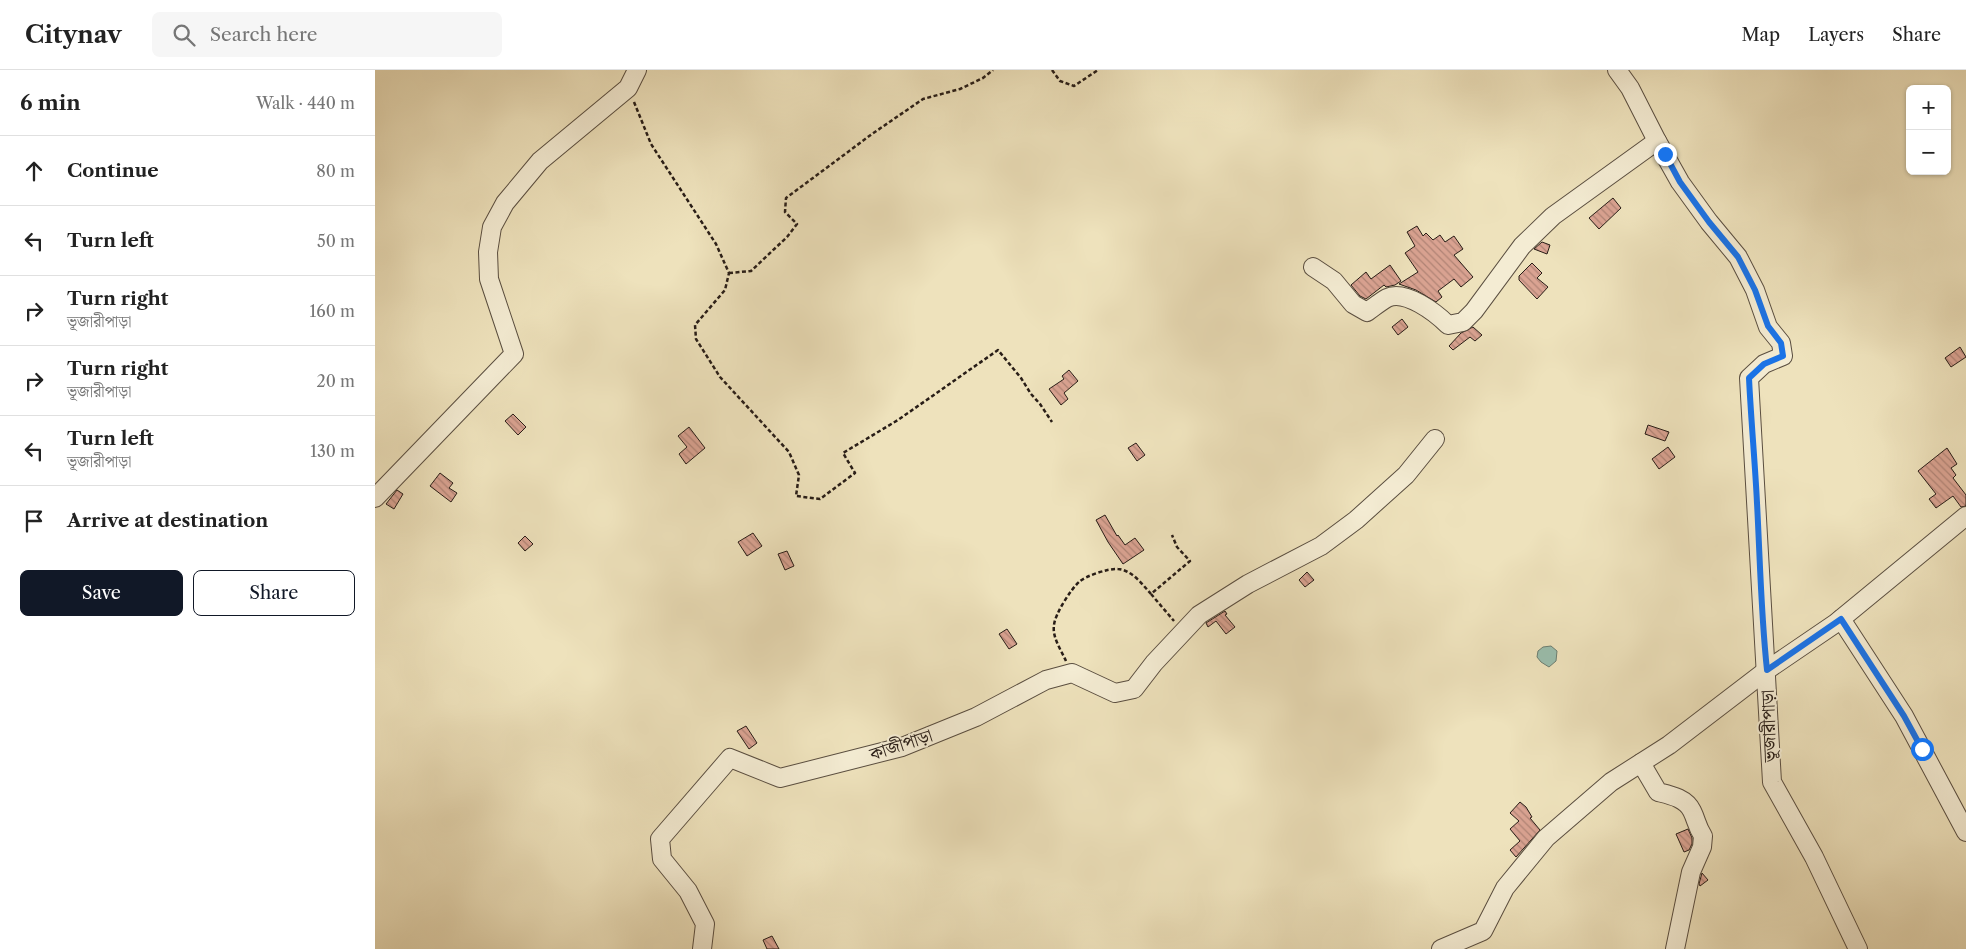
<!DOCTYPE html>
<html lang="en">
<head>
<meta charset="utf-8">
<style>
	:root { --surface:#fff; --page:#f6f6f6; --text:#222; --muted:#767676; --line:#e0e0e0; --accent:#111827 }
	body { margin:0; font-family:"Libre Caslon Text","Noto Serif Bengali",serif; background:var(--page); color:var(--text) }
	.controls { position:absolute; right:15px; top:15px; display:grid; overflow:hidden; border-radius:8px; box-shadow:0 1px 4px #0004 }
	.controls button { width:45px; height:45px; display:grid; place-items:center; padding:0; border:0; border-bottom:1px solid var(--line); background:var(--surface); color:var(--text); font:25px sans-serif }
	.stop { position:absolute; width:15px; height:15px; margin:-11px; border:4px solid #1a73e8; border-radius:50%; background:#fff }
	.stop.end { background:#1a73e8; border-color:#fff; box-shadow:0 1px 5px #0008 }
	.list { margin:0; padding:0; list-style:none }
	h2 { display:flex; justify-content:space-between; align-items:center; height:65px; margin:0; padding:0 20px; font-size:21px }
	h2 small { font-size:16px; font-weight:400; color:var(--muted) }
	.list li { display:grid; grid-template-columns:32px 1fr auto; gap:15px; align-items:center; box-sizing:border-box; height:70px; padding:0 20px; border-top:1px solid var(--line) }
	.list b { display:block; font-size:19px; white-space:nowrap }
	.list p { margin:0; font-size:16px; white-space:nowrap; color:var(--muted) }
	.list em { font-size:16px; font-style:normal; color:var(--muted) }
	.actions { display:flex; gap:10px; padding:15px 20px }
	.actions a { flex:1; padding:11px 0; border:1px solid var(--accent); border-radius:8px; text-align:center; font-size:18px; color:var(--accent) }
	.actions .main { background:var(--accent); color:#fff }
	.icon { flex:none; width:28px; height:28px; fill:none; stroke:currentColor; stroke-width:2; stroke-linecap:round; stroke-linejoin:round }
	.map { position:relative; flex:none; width:1591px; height:879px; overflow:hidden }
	header { display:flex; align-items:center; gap:30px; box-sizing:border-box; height:70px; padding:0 25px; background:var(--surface); border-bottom:1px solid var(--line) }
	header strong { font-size:24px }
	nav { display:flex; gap:28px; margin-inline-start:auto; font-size:18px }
	.search { width:350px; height:45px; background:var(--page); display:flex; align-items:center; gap:12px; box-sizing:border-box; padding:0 18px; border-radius:8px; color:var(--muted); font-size:19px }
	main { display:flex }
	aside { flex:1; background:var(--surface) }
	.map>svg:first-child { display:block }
	.water { fill:#9abead; stroke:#6c7e71 }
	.building { fill:url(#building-back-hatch); stroke:#281d17 }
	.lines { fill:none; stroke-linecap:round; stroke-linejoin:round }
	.minor-casing { stroke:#5a4e40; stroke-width:20 }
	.path { stroke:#281d17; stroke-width:2.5; stroke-dasharray:4 2.5; stroke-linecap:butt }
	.minor { stroke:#f4ecd3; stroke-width:18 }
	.route { stroke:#1a73e8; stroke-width:6 }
	.labels { text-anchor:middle; stroke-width:4; stroke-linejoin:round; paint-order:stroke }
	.street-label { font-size:18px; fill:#281d17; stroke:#f4ecd3 }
</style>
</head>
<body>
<header>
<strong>Citynav</strong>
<div class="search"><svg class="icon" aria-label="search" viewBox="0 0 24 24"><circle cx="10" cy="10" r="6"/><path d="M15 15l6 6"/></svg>Search here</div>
<nav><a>Map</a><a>Layers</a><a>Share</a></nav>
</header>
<main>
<aside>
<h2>6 min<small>Walk · 440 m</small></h2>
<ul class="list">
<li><svg class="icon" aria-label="ahead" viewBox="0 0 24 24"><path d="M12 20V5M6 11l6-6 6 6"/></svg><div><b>Continue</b></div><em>80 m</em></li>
<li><svg class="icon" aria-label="left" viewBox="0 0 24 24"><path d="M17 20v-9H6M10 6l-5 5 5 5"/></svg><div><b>Turn left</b></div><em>50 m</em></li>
<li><svg class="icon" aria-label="right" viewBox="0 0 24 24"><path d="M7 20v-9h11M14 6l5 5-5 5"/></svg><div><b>Turn right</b><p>ভূজারীপাড়া</p></div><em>160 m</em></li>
<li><svg class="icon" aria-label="right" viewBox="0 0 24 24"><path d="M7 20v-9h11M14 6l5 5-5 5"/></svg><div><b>Turn right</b><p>ভূজারীপাড়া</p></div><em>20 m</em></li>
<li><svg class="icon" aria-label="left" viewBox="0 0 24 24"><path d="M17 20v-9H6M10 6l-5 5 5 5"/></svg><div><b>Turn left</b><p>ভূজারীপাড়া</p></div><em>130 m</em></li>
<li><svg class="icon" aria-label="arrive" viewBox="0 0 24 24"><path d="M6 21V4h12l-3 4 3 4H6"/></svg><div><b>Arrive at destination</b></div></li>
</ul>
<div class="actions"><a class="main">Save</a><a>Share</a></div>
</aside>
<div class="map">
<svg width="1591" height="879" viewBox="0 0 1591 879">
	<defs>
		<pattern id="building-back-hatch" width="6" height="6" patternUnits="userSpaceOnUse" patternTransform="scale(1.25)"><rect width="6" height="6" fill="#daa392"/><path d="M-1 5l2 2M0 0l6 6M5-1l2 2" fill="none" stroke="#b18476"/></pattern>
	</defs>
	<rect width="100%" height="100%" fill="#eee2bc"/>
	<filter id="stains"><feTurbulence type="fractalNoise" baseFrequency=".004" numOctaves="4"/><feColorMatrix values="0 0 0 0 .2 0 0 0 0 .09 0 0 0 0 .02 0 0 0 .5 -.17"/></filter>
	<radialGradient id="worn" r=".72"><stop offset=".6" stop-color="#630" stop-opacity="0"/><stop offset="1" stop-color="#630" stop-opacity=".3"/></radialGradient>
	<polygon class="water" points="1176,576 1182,581 1181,591 1174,597 1166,592 1162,587 1163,581 1168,577"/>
	<g class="building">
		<polygon points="1238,128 1246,138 1224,159 1214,148"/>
		<polygon points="1042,156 1048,166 1051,163 1058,170 1065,165 1070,172 1079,166 1088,179 1079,185 1098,207 1086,217 1079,209 1063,221 1067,227 1061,232 1041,220 1024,214 1043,202 1030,183 1040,176 1032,162"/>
		<polygon points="1167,172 1175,175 1172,184 1159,179"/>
		<polygon points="1157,193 1167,203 1162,208 1173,217 1162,229 1144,210 1144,206"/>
		<polygon points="1015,195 1026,211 1020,215 1011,217 1009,215 991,229 985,226 976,215 991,202 996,209"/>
		<polygon points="1027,249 1033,257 1023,265 1017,257"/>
		<polygon points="1098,257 1107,265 1100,271 1095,267 1078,280 1074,276 1086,263"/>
		<polygon points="1585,277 1591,287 1576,297 1570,288"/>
		<polygon points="694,300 703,311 689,323 693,329 686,335 674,319 689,309 687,306"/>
		<polygon points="138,344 151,357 143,365 130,351"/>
		<polygon points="1273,355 1294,362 1290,371 1270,364"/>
		<polygon points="314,357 330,378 311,394 304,384 312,377 303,366"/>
		<polygon points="761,373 770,385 762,391 753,378"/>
		<polygon points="1293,377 1300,387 1284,399 1277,389"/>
		<polygon points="1572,378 1582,394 1576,398 1581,405 1578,408 1591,425 1591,436 1586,437 1578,426 1561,438 1554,429 1561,424 1543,401"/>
		<polygon points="65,403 78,413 74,418 82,423 76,432 55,416"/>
		<polygon points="22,420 28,424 19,439 11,434"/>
		<polygon points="730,445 742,466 743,465 750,475 760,468 769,480 748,494 733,472 721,450"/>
		<polygon points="378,463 387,476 372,486 363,472"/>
		<polygon points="150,466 158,474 150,481 143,473"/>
		<polygon points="412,481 419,496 410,500 403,484"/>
		<polygon points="932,502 939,510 930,517 924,510"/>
		<polygon points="850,541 852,544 850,545 860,557 851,564 841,551 833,557 831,553"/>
		<polygon points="632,559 642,574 634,579 624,564"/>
		<polygon points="371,656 382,673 374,679 362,661"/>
		<polygon points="1145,732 1151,737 1157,747 1155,748 1165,760 1141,787 1135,780 1145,771 1135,759 1144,751 1135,743"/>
		<polygon points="1313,759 1317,768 1317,774 1314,780 1309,782 1301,764"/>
		<polygon points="1327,803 1333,810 1325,816 1324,814"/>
		<polygon points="397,866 404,879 392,879 388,870"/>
	</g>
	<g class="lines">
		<g class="minor-casing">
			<g id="minor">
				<polyline points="1242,0 1255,18 1282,71 1305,112 1334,152 1363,187 1380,220 1393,257 1406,273 1408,286 1389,294 1374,308 1397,712 1439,787 1483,879"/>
				<path d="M938,197l21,14 19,23 14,8c7,-5 13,-10 20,-14 18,-9 49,15 61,27l15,-3 11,-11 48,-65 31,-30 104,-75"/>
				<polyline points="0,428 139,284 114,209 113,182 117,157 130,133 165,91 253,18 262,0"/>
				<polyline points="1466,549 1529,646 1591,762"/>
				<path d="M1266,693l17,29c12,3 28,6 34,19 5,10 4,14 11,25l-1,11 -11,25 -16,77"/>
				<polyline points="327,879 330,854 313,821 287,789 285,769 355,688 405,708 527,677 601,647 671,610 697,603 740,623 759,619 779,593 824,545 873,514 946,476 981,450 1031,405 1060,369"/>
				<polyline points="1066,879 1108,861 1130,818 1171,768 1236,712 1294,675 1392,600 1461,553 1591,446"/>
			</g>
		</g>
		<g class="path">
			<polyline points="677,0 685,11 699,16 723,0"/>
			<polyline points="259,32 276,74 341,174 354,203 350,220 320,255 321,269 345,307 414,382 424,405 421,426 445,429 480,403 468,383 523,350 623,280 646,308 656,324 665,334 677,352"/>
			<polyline points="354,203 376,201 412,167 422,154 410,142 411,128 497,64 548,29 585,19 608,8 618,0"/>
			<polyline points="776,524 799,551"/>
			<path d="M691,591c-5,-11 -14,-24 -12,-36 1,-11 17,-36 25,-43 6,-6 30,-14 39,-13 14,1 24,15 33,25l39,-33 -13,-14 -5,-12"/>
		</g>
		<use href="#minor" class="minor"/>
	</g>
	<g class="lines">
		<path class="route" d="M1290,84l15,28 29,40 29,35 17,33 13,36 13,17 2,13 -19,8 -15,14c2,42 6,84 8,125 3,56 4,112 10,167l74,-51 63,97 18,33"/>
	</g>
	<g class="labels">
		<g class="street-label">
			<text transform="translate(1394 656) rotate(-92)" y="6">ভূজারীপাড়া</text>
			<text transform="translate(526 675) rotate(-18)" y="6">কাজীপাড়া</text>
		</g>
	</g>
	<rect width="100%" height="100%" filter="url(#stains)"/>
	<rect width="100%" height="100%" fill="url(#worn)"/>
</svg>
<div class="controls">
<button>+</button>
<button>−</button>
</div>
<div class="stop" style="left:1547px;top:679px"></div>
<div class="stop end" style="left:1290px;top:84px"></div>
</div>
</main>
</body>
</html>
